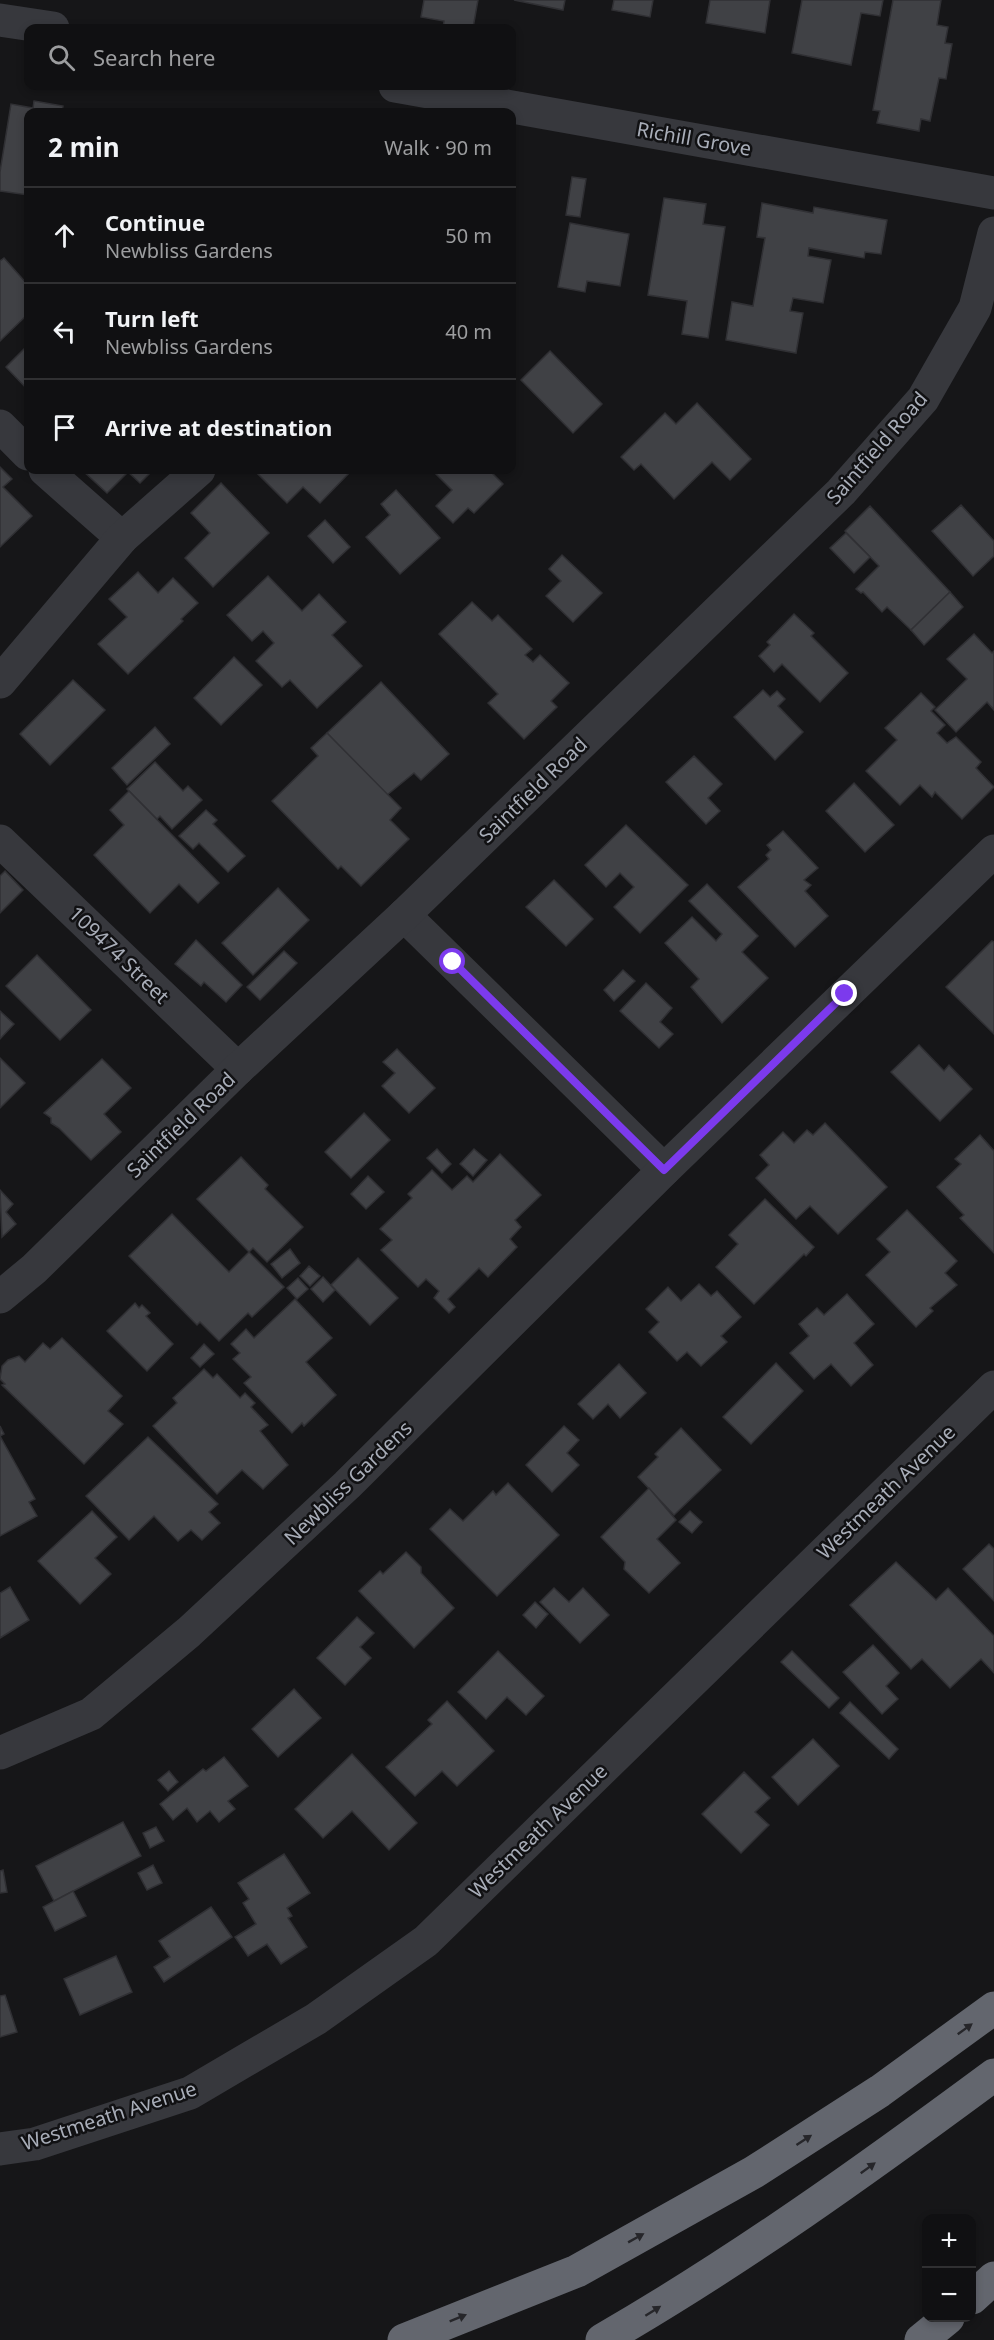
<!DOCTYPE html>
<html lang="en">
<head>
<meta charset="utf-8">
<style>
	:root { --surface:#101012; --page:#1e1e20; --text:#f1f3f6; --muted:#9c9d9f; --line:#303032 }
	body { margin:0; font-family:"Noto Sans",sans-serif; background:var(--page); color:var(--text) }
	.controls { position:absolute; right:18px; bottom:18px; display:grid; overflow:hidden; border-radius:12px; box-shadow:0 3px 9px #0003 }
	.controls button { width:54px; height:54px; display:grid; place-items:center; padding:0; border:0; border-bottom:2px solid var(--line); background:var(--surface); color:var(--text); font:30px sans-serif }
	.stop { position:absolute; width:18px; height:18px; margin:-14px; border:4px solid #7c3aed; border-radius:50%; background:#fff }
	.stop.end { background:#7c3aed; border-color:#fff; box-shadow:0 2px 6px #0008 }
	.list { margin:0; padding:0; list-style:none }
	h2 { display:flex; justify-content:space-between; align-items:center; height:78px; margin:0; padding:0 24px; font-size:26px }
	h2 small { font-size:20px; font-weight:400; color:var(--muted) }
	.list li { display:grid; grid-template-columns:39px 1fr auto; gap:18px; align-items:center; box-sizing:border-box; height:96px; padding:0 24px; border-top:2px solid var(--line) }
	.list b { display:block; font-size:22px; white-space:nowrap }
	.list p { margin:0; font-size:20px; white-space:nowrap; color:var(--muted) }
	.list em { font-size:20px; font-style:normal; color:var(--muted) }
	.icon { flex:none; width:33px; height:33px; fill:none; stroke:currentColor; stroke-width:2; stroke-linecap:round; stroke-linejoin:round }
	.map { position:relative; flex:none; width:994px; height:2340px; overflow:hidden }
	.search { position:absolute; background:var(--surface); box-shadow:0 3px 9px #0003; left:24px; top:24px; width:492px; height:66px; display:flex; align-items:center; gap:15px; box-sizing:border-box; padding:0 21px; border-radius:12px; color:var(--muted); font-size:22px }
	.panel { position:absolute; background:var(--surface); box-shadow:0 3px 9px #0003; left:24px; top:108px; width:492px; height:366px; border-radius:12px }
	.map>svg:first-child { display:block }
	.building { fill:#404145; stroke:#303034; stroke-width:1.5 }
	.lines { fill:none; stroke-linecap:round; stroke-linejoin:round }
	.minor { stroke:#37383d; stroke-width:33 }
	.motorway { stroke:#63666e; stroke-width:33 }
	.oneway { fill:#26262a }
	.route { stroke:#7c3aed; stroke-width:8 }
	.labels { text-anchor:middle; stroke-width:5; stroke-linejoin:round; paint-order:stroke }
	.street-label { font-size:20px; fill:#a8adb8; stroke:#111113 }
</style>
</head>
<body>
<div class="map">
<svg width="994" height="2340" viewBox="0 0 994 2340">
	<rect width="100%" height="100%" fill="#161618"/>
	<g class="building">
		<polygon points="424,0 478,0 473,28 443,28 444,21 421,17"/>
		<polygon points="514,0 565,0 563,10"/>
		<polygon points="614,0 653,0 650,17 612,10"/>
		<polygon points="710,0 770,0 765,33 706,23"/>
		<polygon points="802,0 883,0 880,16 861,13 851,65 792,53"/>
		<polygon points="893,0 941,0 937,25 948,27 945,43 952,44 946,79 939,78 930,121 921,119 919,131 877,123 880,111 873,110"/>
		<polygon points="34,101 63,106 62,112 28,112 28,195 0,191 0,172 11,104 33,108"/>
		<polygon points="572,177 586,179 580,217 566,215"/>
		<polygon points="664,198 706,204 703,224 725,227 708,338 682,334 687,301 648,295"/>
		<polygon points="762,203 813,213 814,207 887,220 881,254 865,252 864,258 809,248 808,256 831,260 823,303 793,298 790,311 803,313 796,353 726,340 732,302 753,306 765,238 757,237"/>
		<polygon points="570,223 629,234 620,286 587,281 585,292 558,287"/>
		<polygon points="4,258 28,285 28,314 0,341 0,261"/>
		<polygon points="28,345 28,390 6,367"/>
		<polygon points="550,351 602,404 573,433 521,380"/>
		<polygon points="697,403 751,459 730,480 712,462 674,499 641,464 634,470 621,457 665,413 676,424"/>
		<polygon points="0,467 12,479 3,487 32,516 0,547"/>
		<polygon points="82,470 153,470 140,483 128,472 107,493"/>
		<polygon points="261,470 352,470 320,503 303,487 287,503 257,473"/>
		<polygon points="432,470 489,470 503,484 474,513 468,508 453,523 436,506 452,490"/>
		<polygon points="221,483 269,533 213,587 185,558 210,533 191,513"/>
		<polygon points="396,490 440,538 400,574 366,537 390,515 381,504"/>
		<polygon points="961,505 994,541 994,556 973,576 932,531"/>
		<polygon points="870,506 950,592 911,630 887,607 882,612 863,592 861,593 856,589 879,566 845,531"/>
		<polygon points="325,520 350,547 333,563 308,536"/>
		<polygon points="846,533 870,557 854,573 830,548"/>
		<polygon points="562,555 602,593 573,622 546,596 561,581 549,569"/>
		<polygon points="138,572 158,593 173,578 198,603 181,619 183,621 128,674 98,644 127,617 109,599"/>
		<polygon points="268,576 302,611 319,594 346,622 332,635 362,666 317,708 290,680 282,687 256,661 274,643 263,631 252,641 227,615"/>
		<polygon points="950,592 963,607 924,645 911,630"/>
		<polygon points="472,602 492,621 498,615 532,649 525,655 533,662 540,655 569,683 551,701 557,707 524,739 488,703 498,694 439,634"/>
		<polygon points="794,614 814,633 811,636 848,673 820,702 782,664 774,672 759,656 770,645 767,642"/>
		<polygon points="974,634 992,653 994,651 994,710 987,702 956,732 935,710 967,679 947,659"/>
		<polygon points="234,657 262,685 221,725 194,698"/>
		<polygon points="73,680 105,710 50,765 20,734"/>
		<polygon points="381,682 449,754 421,780 414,773 387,795 327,733"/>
		<polygon points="763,690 770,697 777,691 785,699 778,706 803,732 775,760 734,717"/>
		<polygon points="921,693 935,707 931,711 945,725 937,733 947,743 956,737 981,762 976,768 994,787 962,819 935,792 932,797 920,785 900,805 866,771 897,740 885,728"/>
		<polygon points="155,727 170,744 127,785 112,768"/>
		<polygon points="327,733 401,808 390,820 409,839 361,886 341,866 338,869 272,801 318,756 311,748"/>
		<polygon points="694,756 722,784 708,798 720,811 706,824 666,782"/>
		<polygon points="155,762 183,791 188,786 202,800 172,829 160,816 157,819 127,789"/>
		<polygon points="854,783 894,825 865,852 826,811"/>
		<polygon points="129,791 219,883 198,903 179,884 150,913 94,855 124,825 110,810"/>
		<polygon points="206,810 217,820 213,824 245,856 228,872 199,843 193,849 179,836"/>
		<polygon points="626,825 688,885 640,933 614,907 634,887 620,873 606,887 585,865"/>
		<polygon points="783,831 818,868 804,880 811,885 805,891 828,916 795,947 738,887 769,859 766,855 771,850 767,845"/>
		<polygon points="5,871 23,890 0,913 0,876"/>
		<polygon points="554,880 593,919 566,946 526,907"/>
		<polygon points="707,884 758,936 742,952 768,978 722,1023 691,987 699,979 665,943 692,917 716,941 722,934 689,901"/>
		<polygon points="278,888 309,920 253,975 222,943"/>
		<polygon points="196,940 242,985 226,1002 204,982 201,986 175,964"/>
		<polygon points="992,941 994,942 994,1034 946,987"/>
		<polygon points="284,951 297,963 260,1000 247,987"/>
		<polygon points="37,955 91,1010 60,1040 6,986"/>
		<polygon points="623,970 635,981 614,1001 604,990"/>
		<polygon points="646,983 672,1008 660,1022 673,1034 659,1048 620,1011"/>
		<polygon points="0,1011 14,1024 0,1039"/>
		<polygon points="919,1045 944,1071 949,1065 972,1089 940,1121 891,1072"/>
		<polygon points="397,1049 435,1088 409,1113 382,1086 395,1073 383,1062"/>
		<polygon points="0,1058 25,1083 0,1108"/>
		<polygon points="102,1059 131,1088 104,1114 121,1132 91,1160 59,1128 51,1123 51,1118 44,1113"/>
		<polygon points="364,1113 390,1140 351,1178 325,1152"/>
		<polygon points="825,1123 887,1187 838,1234 810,1206 796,1219 756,1178 769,1165 760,1155 783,1132 794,1143 807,1130 813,1135"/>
		<polygon points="980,1135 994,1151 994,1253 960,1218 964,1215 937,1187 961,1164 955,1159"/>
		<polygon points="437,1149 451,1164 442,1173 427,1158"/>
		<polygon points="474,1149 487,1160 473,1176 460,1164"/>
		<polygon points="500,1154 541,1195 515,1220 521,1227 510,1239 517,1247 488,1277 479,1268 448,1299 455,1307 449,1313 434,1298 439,1291 426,1279 418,1287 381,1250 392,1240 380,1229 412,1198 408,1194 432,1170 452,1190 467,1176 473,1182"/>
		<polygon points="241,1157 268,1185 265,1189 303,1227 267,1262 253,1248 249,1252 197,1199"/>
		<polygon points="368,1176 384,1192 366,1209 351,1194"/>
		<polygon points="0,1190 13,1204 6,1212 16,1224 2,1237"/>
		<polygon points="765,1199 814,1247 806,1256 804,1254 754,1304 716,1267 738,1244 729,1235"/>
		<polygon points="907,1210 957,1261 945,1273 957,1285 930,1308 933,1311 916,1327 866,1275 890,1252 877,1239"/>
		<polygon points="172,1214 229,1272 249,1252 284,1287 252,1317 248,1313 219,1341 200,1322 197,1325 129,1256"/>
		<polygon points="290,1249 300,1263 282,1278 271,1264"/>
		<polygon points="358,1258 398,1298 370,1325 331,1285"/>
		<polygon points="309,1266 320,1276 310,1286 300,1276"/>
		<polygon points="323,1277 335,1290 323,1302 311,1289"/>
		<polygon points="298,1278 308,1289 297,1299 287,1288"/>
		<polygon points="699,1284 711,1296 717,1291 741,1317 721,1336 727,1342 701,1366 687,1352 677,1361 649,1332 659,1322 646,1309 668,1287 681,1301"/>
		<polygon points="847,1294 874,1324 854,1343 873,1365 851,1386 831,1364 814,1379 790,1353 809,1336 799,1324 817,1308 824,1315"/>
		<polygon points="295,1299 332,1338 306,1362 336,1395 304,1426 302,1423 292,1433 244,1383 251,1377 233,1359 240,1353 231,1344 246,1329 254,1338"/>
		<polygon points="135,1303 139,1308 142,1305 150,1313 146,1316 173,1344 147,1371 107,1331"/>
		<polygon points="62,1338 122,1396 108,1411 123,1424 84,1464 2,1385 5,1384 0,1379 2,1366 8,1360 19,1356 25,1362 43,1343 50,1349"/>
		<polygon points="204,1344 214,1354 200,1367 191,1358"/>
		<polygon points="776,1363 803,1391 751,1444 723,1417"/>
		<polygon points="619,1364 646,1393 620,1418 608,1404 593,1419 578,1404"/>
		<polygon points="204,1369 213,1378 217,1374 240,1398 245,1393 255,1403 251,1407 268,1425 260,1431 288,1465 263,1489 242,1470 217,1494 153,1426 177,1403 173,1398"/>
		<polygon points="0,1426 4,1434 0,1436 35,1499 29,1502 37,1516 0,1536"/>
		<polygon points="564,1426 579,1440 567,1453 579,1465 552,1492 526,1465"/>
		<polygon points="681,1428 721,1470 674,1515 638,1477 658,1457 655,1454"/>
		<polygon points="148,1437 218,1504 209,1512 220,1523 202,1540 191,1530 178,1541 154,1516 129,1540 86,1496"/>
		<polygon points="508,1483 559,1535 497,1596 430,1529 450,1509 463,1521 493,1491 496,1495"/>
		<polygon points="649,1488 676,1520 657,1539 680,1563 649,1593 624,1569 625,1562 601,1537"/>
		<polygon points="92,1511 117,1537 95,1558 111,1574 80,1604 38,1561"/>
		<polygon points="690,1511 702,1522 692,1533 679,1522"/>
		<polygon points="989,1544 994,1549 994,1601 963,1569"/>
		<polygon points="406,1552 421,1567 421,1573 454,1608 414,1648 359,1591 380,1571 383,1574"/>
		<polygon points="896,1562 936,1600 948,1588 994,1636 994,1673 981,1659 950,1688 922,1659 911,1669 850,1605"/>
		<polygon points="10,1587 29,1620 0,1638 0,1593"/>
		<polygon points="554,1588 569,1602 583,1588 609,1615 580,1643 540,1602"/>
		<polygon points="535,1602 548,1614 536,1628 523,1615"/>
		<polygon points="357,1617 374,1633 360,1647 371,1658 345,1685 317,1658"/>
		<polygon points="873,1645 899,1673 886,1686 898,1699 882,1714 843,1672"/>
		<polygon points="498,1651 544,1696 526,1715 507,1697 486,1719 458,1692"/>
		<polygon points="792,1651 839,1698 829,1708 781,1662"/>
		<polygon points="294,1689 321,1718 278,1757 252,1729"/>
		<polygon points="447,1701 494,1751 457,1786 442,1771 415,1796 386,1767 432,1724 428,1720"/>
		<polygon points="850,1702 898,1749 889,1759 840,1713"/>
		<polygon points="813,1739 839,1766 798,1805 772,1777"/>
		<polygon points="352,1754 417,1823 389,1850 352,1811 323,1838 295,1809"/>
		<polygon points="224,1757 248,1786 228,1801 235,1809 219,1822 210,1811 197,1822 187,1808 173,1820 160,1804 203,1769 206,1771"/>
		<polygon points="169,1771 178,1782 168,1791 158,1780"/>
		<polygon points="744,1772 770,1798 755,1812 769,1825 741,1853 702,1814"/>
		<polygon points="123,1822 141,1856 54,1901 36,1866"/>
		<polygon points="156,1827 164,1841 150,1848 143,1833"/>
		<polygon points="284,1854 310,1893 287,1908 292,1916 288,1918 307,1947 281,1964 267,1944 248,1956 235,1937 256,1924 243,1903 249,1899 238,1883"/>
		<polygon points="153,1865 162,1883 147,1890 138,1873"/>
		<polygon points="3,1870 7,1892 0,1893 0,1871"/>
		<polygon points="73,1891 86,1916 55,1931 43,1907"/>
		<polygon points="211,1907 232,1937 164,1982 154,1967 170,1957 159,1941"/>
		<polygon points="116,1956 132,1992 80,2015 64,1979"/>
		<polygon points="5,1995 17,2032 0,2037 0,1996"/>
	</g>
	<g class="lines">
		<g class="minor">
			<polyline points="0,20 53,28"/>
			<polyline points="395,86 994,193"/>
			<polyline points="0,426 28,454"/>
			<polyline points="45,470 122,538"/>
			<polyline points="0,682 122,538 199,470"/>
			<polyline points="0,841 238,1069"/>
			<polyline points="404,915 664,1170"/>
			<polyline points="0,1297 34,1269 238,1069 404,915 841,492 923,399 975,308 994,233"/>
			<polyline points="0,1753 91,1714 189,1632 347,1485 664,1170 994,851"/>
			<polyline points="0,2149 35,2144 190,2093 316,2019 426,1941 994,1387"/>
		</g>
		<g class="motorway">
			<polyline points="972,2298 994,2278"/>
			<polyline points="404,2340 577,2271 754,2172 880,2091 994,2008"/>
			<path d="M602,2340c137,-79 265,-171 392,-265"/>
			<polyline points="921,2340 948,2318"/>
		</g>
	</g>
	<defs><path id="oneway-solid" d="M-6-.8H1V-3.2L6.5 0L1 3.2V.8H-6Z" transform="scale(1.5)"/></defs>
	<g class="oneway">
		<use href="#oneway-solid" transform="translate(965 2029) rotate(-36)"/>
		<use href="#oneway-solid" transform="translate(804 2140) rotate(-33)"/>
		<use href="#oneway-solid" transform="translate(868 2168) rotate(-36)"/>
		<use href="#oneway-solid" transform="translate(636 2238) rotate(-29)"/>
		<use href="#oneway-solid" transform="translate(653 2311) rotate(-32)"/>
		<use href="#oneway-solid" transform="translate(458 2318) rotate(-22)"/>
	</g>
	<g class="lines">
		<polyline class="route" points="453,962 664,1170 845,994"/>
	</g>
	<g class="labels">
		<g class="street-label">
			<text transform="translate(694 139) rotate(10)" y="7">Richill Grove</text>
			<text transform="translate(877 448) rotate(-49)" y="7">Saintfield Road</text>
			<text transform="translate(533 790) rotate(-44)" y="7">Saintfield Road</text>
			<text transform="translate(119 955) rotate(44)" y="7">109474 Street</text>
			<text transform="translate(181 1125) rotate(-44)" y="7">Saintfield Road</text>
			<text transform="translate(348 1483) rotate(-44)" y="7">Newbliss Gardens</text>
			<text transform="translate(886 1492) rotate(-44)" y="7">Westmeath Avenue</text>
			<text transform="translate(538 1831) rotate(-44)" y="7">Westmeath Avenue</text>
			<text transform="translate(109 2116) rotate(-18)" y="7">Westmeath Avenue</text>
		</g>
	</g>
</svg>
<div class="controls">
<button>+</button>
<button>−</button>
</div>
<div class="stop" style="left:453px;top:962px"></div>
<div class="stop end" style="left:845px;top:994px"></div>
<div class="search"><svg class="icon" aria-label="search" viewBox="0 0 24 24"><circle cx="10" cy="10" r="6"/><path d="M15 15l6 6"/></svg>Search here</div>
<section class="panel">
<h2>2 min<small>Walk · 90 m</small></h2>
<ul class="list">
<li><svg class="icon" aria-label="ahead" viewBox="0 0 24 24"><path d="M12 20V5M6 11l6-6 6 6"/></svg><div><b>Continue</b><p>Newbliss Gardens</p></div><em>50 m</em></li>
<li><svg class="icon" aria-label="left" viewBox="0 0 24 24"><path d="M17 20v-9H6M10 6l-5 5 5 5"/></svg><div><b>Turn left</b><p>Newbliss Gardens</p></div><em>40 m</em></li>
<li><svg class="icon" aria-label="arrive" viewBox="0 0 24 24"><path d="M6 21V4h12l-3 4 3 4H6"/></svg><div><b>Arrive at destination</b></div></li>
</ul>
</section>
</div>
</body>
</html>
